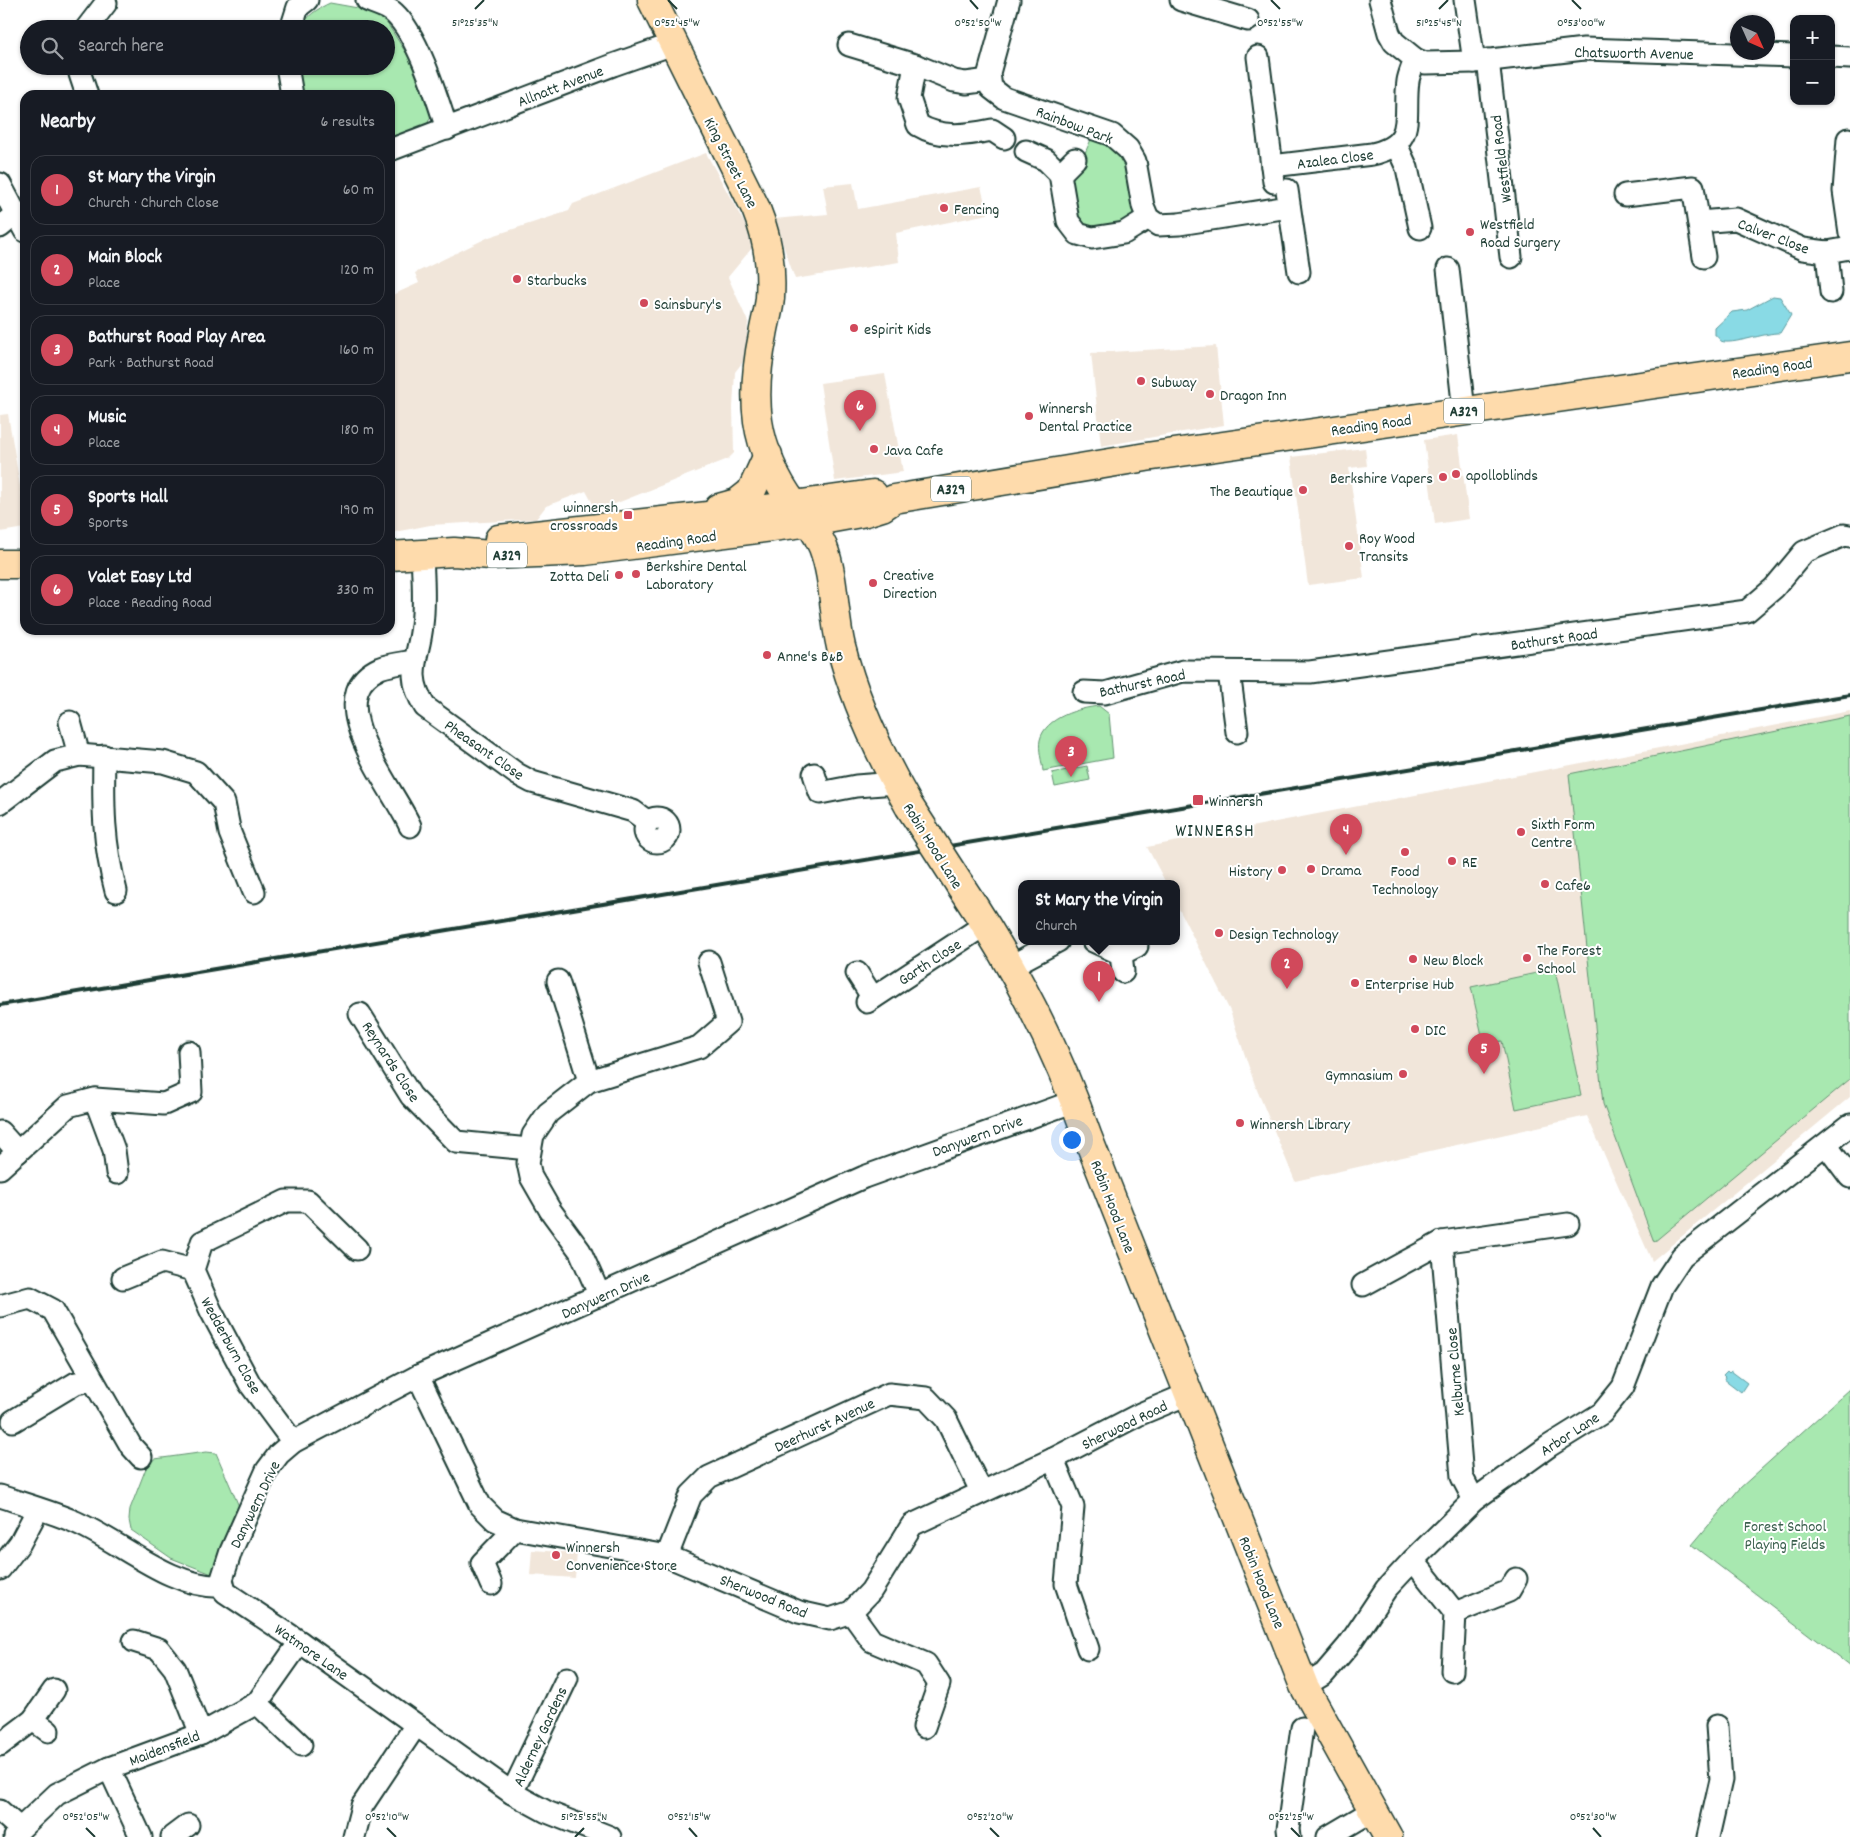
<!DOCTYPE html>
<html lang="en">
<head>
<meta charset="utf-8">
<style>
	:root { --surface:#171b24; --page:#20242c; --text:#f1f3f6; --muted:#9ea1a6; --line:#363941; --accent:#d1495b }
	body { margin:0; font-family:Dekko,sans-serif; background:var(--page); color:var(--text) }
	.controls { position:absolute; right:15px; top:15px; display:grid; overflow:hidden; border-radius:10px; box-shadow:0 1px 4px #0004 }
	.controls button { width:45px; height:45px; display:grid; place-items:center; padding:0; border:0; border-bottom:1px solid var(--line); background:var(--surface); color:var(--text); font:25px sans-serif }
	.compass { position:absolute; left:1730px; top:15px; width:45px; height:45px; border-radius:50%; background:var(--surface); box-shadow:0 1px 4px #0004; rotate:135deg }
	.you { position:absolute; left:1071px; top:1139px; width:18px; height:18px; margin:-12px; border:4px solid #fff; border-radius:50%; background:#1a73e8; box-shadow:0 0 0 8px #1a73e833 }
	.badge { display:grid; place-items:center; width:32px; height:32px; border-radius:50%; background:var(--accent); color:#fff; font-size:16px; font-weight:700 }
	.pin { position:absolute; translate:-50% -41px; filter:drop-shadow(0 1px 2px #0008) }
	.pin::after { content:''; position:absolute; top:26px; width:18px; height:15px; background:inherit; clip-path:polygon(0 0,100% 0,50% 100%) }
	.popup { position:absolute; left:1018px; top:880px; width:162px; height:65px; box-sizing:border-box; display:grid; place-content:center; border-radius:10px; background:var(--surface); filter:drop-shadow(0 1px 4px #0005); font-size:16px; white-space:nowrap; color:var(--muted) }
	.popup b { font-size:19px; color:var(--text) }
	.popup::after { content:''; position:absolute; left:50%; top:100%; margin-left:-10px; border:10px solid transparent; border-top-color:var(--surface) }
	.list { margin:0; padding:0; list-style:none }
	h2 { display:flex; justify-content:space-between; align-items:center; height:65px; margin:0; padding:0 20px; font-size:21px }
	h2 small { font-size:16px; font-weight:400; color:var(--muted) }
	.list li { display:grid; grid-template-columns:32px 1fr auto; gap:15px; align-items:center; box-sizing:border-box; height:70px; margin:0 10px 10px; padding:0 10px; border:1px solid var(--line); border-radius:15px }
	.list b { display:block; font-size:19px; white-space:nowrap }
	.list p { margin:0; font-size:16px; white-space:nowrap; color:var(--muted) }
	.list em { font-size:16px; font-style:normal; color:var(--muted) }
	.icon { flex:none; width:28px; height:28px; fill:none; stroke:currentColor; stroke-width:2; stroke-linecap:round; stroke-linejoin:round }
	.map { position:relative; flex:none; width:1850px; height:1837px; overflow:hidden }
	.search { position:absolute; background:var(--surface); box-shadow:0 1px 4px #0004; left:20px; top:20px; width:375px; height:55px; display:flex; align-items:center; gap:12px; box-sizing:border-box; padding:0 18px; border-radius:28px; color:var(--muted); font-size:19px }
	.panel { position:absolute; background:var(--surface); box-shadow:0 1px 4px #0004; left:20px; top:90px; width:375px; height:545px; border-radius:15px }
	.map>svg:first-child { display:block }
	.built { fill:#f1e6da }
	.green { fill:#a8e8b0; stroke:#649272 }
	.water { fill:#89dae5; stroke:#5f9b9e }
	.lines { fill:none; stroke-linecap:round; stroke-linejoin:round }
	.minor-casing { stroke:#1f3d34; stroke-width:25 }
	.major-casing { stroke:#1f3d34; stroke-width:31 }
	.minor { stroke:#fff; stroke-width:21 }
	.major { stroke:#fedbac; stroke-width:28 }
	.rail { stroke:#1f3d34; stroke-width:4 }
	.major-bridge-casing { stroke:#1f3d34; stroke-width:31; stroke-linecap:butt }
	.major-bridge { stroke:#fedbac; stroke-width:28 }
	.ticks { fill:none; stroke:#1f3d34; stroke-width:2 }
	.poi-dot { fill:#d1495b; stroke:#fff; stroke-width:2 }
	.labels { text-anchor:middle; stroke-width:4; stroke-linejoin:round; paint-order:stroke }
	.shield { fill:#fff; stroke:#627771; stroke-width:1 }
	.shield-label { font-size:15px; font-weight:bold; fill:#1f3d34 }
	.street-label { font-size:16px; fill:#1f3d34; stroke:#fff }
	.poi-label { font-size:16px; fill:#1f3d34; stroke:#fff; text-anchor:start }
	.park-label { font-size:16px; fill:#3a5f4d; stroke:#fff }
	.quarter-label { font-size:19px; letter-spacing:1px; fill:#1f3d34; stroke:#fff }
	.ticks-label { font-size:12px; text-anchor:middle; fill:#1f3d34; stroke:#fff; stroke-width:4; stroke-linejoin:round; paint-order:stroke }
</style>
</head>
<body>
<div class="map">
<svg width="1850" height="1837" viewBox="0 0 1850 1837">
	<rect width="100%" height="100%" fill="#fff"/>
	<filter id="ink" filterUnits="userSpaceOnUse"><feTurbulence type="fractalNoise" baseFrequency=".02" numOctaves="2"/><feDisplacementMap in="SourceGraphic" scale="10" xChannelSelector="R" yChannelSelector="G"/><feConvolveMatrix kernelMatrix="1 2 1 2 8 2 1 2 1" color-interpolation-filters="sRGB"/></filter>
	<g filter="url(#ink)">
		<g class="built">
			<polygon points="706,153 748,230 752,248 728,277 748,322 745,359 735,372 733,407 734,453 728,459 597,511 586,491 546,506 536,519 430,525 390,533 390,296 419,283 415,273 489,237 569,211 573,204"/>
			<polygon points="853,183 858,209 981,187 988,214 896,233 899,262 795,279 774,219 828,214 823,186"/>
			<polygon points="1216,346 1224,425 1101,446 1091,353"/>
			<polygon points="885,374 903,472 835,481 820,383"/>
			<polygon points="8,414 25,516 25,528 0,532 0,415"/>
			<polygon points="1458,435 1469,519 1435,524 1424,440"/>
			<polygon points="1365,448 1367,466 1349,468 1364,578 1308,585 1291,457"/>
			<polygon points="1850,711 1850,1097 1652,1261 1587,1116 1295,1181 1255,1085 1230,1011 1177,905 1176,883 1166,883 1147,847"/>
			<polygon points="532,1550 577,1553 575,1578 530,1575"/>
		</g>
		<g class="green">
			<path d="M330,3l28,5 27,12 34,53 14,39 -10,21 -33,12v-50h-92l-3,-29h91v-37h-85c4,-13 18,-21 29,-26z"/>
			<polygon points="1094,133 1125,157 1136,211 1133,219 1093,231 1075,220 1070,175 1085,159 1084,155"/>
			<path d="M1099,706l10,8 4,44 -70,13c-1,-9 -5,-22 -3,-31 5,-23 40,-32 59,-34z"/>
			<polygon points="1850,716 1850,1079 1654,1242 1603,1104 1569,774"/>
			<polygon points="1087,766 1090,780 1055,787 1052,773"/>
			<polygon points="1555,969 1581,1095 1516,1109 1502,1041 1484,1044 1471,987"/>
			<polygon points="1850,1389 1850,1666 1692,1545 1740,1488"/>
			<polygon points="206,1452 216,1453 241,1511 218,1566 212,1574 171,1558 131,1530 129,1520 130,1509 148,1463 155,1459"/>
		</g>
		<g class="water">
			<path d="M1773,296l7,1 11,18 -11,18c-14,-1 -49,13 -59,8 -1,-1 -5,-6 -6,-6v-7l17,-16 15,-2z"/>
			<polygon points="1727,1371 1729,1373 1731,1371 1747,1383 1741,1392 1724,1379 1725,1377 1723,1375"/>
		</g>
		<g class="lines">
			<g class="minor-casing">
				<g id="minor">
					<path d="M367,0c8,4 21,7 27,13 24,22 43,85 53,116"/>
					<polyline points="1009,0 989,73 991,88 1004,98 1112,135 1128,149 1135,161 1143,206 1148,218 1158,225 1179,224 1289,207"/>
					<polyline points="1181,0 1248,20"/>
					<polyline points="1380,0 1389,33 1394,42 1415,59 1425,63 1474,62 1584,49 1794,56"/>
					<polyline points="1465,0 1474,62"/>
					<polyline points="86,29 106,3"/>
					<polyline points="291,29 298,7 307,0"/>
					<polyline points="849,45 915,65 954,81 966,83 989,80"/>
					<polyline points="1258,57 1274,182"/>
					<polyline points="1831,57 1850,58"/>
					<polyline points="1488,60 1511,257"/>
					<path d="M915,65l-6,33 9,27c23,14 49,10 74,5l12,8"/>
					<polyline points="81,66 80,74 87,95"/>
					<polyline points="287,66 292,95"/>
					<polyline points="1848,139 1844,191 1850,233"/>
					<polyline points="1396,144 1407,168 1420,228"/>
					<polyline points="390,150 613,65 673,44"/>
					<polyline points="1026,151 1046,160 1060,174 1068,221 1078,234 1092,238 1124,233 1148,218"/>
					<path d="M1272,166l100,-12c46,-10 31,-38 36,-73 1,-7 5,-15 7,-22"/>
					<polyline points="1060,174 1075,159"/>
					<polyline points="0,184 25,231"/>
					<polyline points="1287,190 1299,272"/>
					<polyline points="1625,195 1693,187 1704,257"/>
					<polyline points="1699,222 1736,219 1803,249 1827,252 1850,248"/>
					<polyline points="0,227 17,213"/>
					<polyline points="1827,252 1831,292"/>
					<polyline points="1448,269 1464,411"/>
					<path d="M422,555c1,23 3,47 0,70 -3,33 -18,48 3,82l92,67 15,8 101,29 15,11"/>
					<polyline points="1229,672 1237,732"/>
					<polyline points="1084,692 1105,693 1183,671 1310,672 1747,611 1774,588 1804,552 1844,535 1850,536"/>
					<polyline points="70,722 79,755"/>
					<path d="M104,756c-1,49 -1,87 12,135"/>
					<polyline points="814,774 820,793 856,786 896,783"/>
					<polyline points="0,803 55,761 79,755 163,762 196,772 224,803 230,833 254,892"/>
					<circle cx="657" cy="830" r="12"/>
					<path d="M410,826c-16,-37 -94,-129 -30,-158 10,-4 23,-5 34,-7"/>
					<polyline points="1093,941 1121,954 1123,972"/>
					<polyline points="1121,954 1137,946"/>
					<polyline points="1011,966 1058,941"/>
					<polyline points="857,973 873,998"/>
					<polyline points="558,981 589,1081"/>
					<polyline points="867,1002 986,924"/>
					<polyline points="360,1014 411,1096 456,1142 529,1149"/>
					<polyline points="95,1099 114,1150 117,1173"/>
					<polyline points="0,1132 18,1152"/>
					<polyline points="1826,1145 1850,1177"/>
					<polyline points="0,1168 68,1106 95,1099 164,1104 191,1092 189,1052"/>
					<polyline points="1442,1242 1462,1477 1474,1500"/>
					<polyline points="123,1278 162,1262 193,1270"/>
					<polyline points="1363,1285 1442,1242 1568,1224"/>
					<polyline points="600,1296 580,1251 550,1210 531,1177 528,1163 533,1135 548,1113 589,1081 699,1047 728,1022 709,962"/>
					<polyline points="0,1306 30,1298 53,1310 131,1446 141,1457"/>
					<polyline points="418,1376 480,1505 495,1520 515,1529 667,1556 799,1612 830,1619 851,1612 871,1591 912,1525 1053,1459 1140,1414 1188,1394"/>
					<polyline points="13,1421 76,1383 93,1380"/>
					<polyline points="293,1442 250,1384 211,1311 193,1270 202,1242 286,1201 308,1201 357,1249"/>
					<polyline points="1053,1459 1073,1507 1066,1584 1088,1649"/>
					<path d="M0,1496c24,8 49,15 73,25 46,19 98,68 149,65"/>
					<polyline points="667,1556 691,1495 709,1477 889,1394 926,1398 946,1419 981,1491"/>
					<polyline points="1413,1560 1455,1613 1452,1671"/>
					<polyline points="0,1569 20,1543 38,1509"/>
					<polyline points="491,1584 482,1563 515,1529"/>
					<polyline points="851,1612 872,1641 926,1664 939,1684 924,1727"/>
					<polyline points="1455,1613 1509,1591 1516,1579"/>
					<polyline points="134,1641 159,1649 175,1669 201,1734"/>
					<polyline points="1304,1686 1324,1674 1348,1646 1386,1589 1413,1560 1474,1500 1549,1446 1602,1413 1623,1387 1662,1286 1682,1256 1850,1125"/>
					<polyline points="257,1703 301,1745"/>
					<polyline points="33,1720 48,1731"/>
					<polyline points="0,1745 33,1720 54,1690"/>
					<polyline points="109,1768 141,1837"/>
					<polyline points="512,1793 567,1678"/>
					<polyline points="0,1811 20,1829"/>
					<polyline points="15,1837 20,1829 57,1794 109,1768 201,1734 257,1703 300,1642"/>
					<polyline points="172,1837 188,1825"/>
					<polyline points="354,1837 362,1806 416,1725"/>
					<polyline points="610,1837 547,1812 512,1793 300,1642 225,1592 222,1579 231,1551 267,1470 279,1454 293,1442 418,1376 864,1177 1075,1101"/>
					<polyline points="1289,1837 1288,1829 1302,1728"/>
					<polyline points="1328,1837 1372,1811"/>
					<polyline points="1708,1837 1721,1780 1717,1726"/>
				</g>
			</g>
			<g class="major-casing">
				<g id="major">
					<path d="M652,0l104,209c12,29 16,57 14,89 -1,12 -5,24 -7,37 -6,29 -9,57 -5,86 4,28 18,60 35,82 13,16 22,25 30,44 12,32 10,67 18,100 14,55 40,110 68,159"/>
					<polyline points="719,508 737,503 751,492 768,455"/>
					<polyline points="499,539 744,512 873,494"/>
					<polyline points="390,556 454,552 491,555 585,551 811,522 866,512 882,507 894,499 1146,457 1850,356"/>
					<polyline points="0,564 25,564"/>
					<path d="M960,885c53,79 97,163 128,253l216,548 84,151"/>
				</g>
			</g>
			<use href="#minor" class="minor"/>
			<use href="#major" class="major"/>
			<polyline class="rail" points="0,1005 1850,695"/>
			<g class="major-bridge-casing">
				<polyline id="major-bridge" points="909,806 960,885"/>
			</g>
			<use href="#major-bridge" class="major-bridge"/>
		</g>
	</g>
	<path class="ticks" d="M668,0l9,9M970,0l8,9M1271,0l9,9M1572,0l9,9M475,9l9,-9M1439,9l9,-9M86,1828l9,9M387,1828l9,9M689,1828l8,9M990,1828l9,9M1291,1828l9,9M1593,1828l8,9M575,1837l9,-9"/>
	<g class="poi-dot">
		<circle cx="944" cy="208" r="5"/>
		<circle cx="1470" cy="232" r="5"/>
		<circle cx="517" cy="279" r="5"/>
		<circle cx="644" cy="303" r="5"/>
		<circle cx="854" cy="328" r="5"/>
		<circle cx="1141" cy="381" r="5"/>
		<circle cx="1210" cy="394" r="5"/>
		<circle cx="1029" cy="416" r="5"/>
		<circle cx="874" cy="449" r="5"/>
		<circle cx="1456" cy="474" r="5"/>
		<circle cx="1443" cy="477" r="5"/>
		<circle cx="1303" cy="490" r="5"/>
		<rect x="623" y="510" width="10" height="10" rx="2.5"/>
		<circle cx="1349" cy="546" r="5"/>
		<circle cx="636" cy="574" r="5"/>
		<circle cx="619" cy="575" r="5"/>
		<circle cx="873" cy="583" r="5"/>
		<circle cx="767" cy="655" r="5"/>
		<rect x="1192" y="794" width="12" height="12" rx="2.5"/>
		<circle cx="1521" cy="832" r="5"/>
		<circle cx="1405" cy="852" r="5"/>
		<circle cx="1452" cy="861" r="5"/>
		<circle cx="1311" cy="869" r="5"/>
		<circle cx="1282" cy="870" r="5"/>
		<circle cx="1545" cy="884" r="5"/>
		<circle cx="1219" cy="933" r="5"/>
		<circle cx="1527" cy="958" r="5"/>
		<circle cx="1413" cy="959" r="5"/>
		<circle cx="1355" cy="983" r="5"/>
		<circle cx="1415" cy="1029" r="5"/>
		<circle cx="1403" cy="1074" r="5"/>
		<circle cx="1240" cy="1123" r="5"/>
		<circle cx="556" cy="1555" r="5"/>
	</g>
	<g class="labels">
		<g class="shield">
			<rect x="1444" y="398.5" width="40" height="25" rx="4"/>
			<rect x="931" y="476.5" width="40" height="25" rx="4"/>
			<rect x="487" y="542.5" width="40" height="25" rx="4"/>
		</g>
		<g class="shield-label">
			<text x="1464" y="416">A329</text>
			<text x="951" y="494">A329</text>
			<text x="507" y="560">A329</text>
		</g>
		<g class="street-label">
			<text transform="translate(1634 52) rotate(1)" y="6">Chatsworth Avenue</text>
			<text transform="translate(560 85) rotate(-21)" y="6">Allnatt Avenue</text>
			<text transform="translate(1075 124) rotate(21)" y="6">Rainbow Park</text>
			<text transform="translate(1335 158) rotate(-7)" y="6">Azalea Close</text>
			<text transform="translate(1500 159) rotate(-97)" y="6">Westfield Road</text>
			<text transform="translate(732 162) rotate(63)" y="6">King Street Lane</text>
			<text transform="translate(1774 235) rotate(21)" y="6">Calver Close</text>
			<text transform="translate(1772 367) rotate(-8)" y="6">Reading Road</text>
			<text transform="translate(1371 424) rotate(-8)" y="6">Reading Road</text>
			<text transform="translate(676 540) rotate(-8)" y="6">Reading Road</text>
			<text transform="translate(1554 638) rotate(-8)" y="6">Bathurst Road</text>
			<text transform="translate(1142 682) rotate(-12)" y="6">Bathurst Road</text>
			<text transform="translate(485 749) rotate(35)" y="6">Pheasant Close</text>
			<text transform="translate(934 845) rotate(58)" y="6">Robin Hood Lane</text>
			<text transform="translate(929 961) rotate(-33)" y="6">Garth Close</text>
			<text transform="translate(392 1061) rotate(57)" y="6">Reynards Close</text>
			<text transform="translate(977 1135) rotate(-20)" y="6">Danywern Drive</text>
			<text transform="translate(1114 1206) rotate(69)" y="6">Robin Hood Lane</text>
			<text transform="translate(605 1294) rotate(-24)" y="6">Danywern Drive</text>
			<text transform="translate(232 1345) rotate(61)" y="6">Wedderburn Close</text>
			<text transform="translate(1454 1372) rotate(-95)" y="6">Kelburne Close</text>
			<text transform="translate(824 1424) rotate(-25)" y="6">Deerhurst Avenue</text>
			<text transform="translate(1124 1424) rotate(-26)" y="6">Sherwood Road</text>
			<text transform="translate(1569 1433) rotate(-33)" y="6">Arbor Lane</text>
			<text transform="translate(254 1504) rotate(-64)" y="6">Danywern Drive</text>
			<text transform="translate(1263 1582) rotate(68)" y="6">Robin Hood Lane</text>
			<text transform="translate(764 1595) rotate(22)" y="6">Sherwood Road</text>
			<text transform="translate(312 1651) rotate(35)" y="6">Watmore Lane</text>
			<text transform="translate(539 1736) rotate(-65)" y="6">Alderney Gardens</text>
			<text transform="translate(164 1747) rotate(-21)" y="6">Maidensfield</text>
		</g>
		<g class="poi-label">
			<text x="954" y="214">Fencing</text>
			<text x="1480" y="229">Westfield<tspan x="1480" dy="18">Road Surgery</tspan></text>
			<text x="527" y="285">Starbucks</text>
			<text x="654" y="309">Sainsbury's</text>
			<text x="864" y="334">eSpirit Kids</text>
			<text x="1151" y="387">Subway</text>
			<text x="1220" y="400">Dragon Inn</text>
			<text x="1039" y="413">Winnersh<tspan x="1039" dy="18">Dental Practice</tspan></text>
			<text x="884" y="455">Java Cafe</text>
			<text x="1466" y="480">apolloblinds</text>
			<text x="1433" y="483" text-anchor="end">Berkshire Vapers</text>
			<text x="1293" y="496" text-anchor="end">The Beautique</text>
			<text x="618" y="512" text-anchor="end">winnersh<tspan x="618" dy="18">crossroads</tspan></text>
			<text x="1359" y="543">Roy Wood<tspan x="1359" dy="18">Transits</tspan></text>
			<text x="646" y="571">Berkshire Dental<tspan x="646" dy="18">Laboratory</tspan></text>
			<text x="883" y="580">Creative<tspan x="883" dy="18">Direction</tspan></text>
			<text x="609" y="581" text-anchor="end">Zotta Deli</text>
			<text x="777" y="661">Anne's B&amp;B</text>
			<text x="1209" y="806">Winnersh</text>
			<text x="1531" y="829">Sixth Form<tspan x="1531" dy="18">Centre</tspan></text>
			<text x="1462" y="867">RE</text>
			<text x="1321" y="875">Drama</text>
			<text x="1272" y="876" text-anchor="end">History</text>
			<text x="1405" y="876" text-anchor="middle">Food<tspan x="1405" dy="18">Technology</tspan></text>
			<text x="1555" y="890">Cafe6</text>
			<text x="1229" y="939">Design Technology</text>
			<text x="1537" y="955">The Forest<tspan x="1537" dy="18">School</tspan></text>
			<text x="1423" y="965">New Block</text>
			<text x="1365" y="989">Enterprise Hub</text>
			<text x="1425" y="1035">DIC</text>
			<text x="1393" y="1080" text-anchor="end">Gymnasium</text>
			<text x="1250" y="1129">Winnersh Library</text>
			<text x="566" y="1552">Winnersh<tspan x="566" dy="18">Convenience Store</tspan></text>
		</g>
		<g class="park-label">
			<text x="1785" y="1531">Forest School<tspan x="1785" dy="18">Playing Fields</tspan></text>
		</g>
		<g class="quarter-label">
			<text x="1215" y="836">WINNERSH</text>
		</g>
	</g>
	<g class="ticks-label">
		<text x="475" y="26">51°25'35"N</text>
		<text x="677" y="26">0°52'45"W</text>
		<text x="978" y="26">0°52'50"W</text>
		<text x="1280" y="26">0°52'55"W</text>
		<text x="1439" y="26">51°25'45"N</text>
		<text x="1581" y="26">0°53'00"W</text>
		<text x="86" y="1820">0°52'05"W</text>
		<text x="387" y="1820">0°52'10"W</text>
		<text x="584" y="1820">51°25'55"N</text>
		<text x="689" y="1820">0°52'15"W</text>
		<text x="990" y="1820">0°52'20"W</text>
		<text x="1291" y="1820">0°52'25"W</text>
		<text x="1593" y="1820">0°52'30"W</text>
	</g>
</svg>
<div class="controls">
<button>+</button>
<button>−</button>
</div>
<svg class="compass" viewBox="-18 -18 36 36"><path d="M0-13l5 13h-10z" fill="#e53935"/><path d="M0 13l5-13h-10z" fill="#9ea1a6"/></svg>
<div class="you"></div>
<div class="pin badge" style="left:1099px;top:1002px">1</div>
<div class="popup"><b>St Mary the Virgin</b>Church</div>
<div class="pin badge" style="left:1287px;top:989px">2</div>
<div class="pin badge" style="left:1071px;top:777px">3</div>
<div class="pin badge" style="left:1346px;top:855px">4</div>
<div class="pin badge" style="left:1484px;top:1074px">5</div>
<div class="pin badge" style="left:860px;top:431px">6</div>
<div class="search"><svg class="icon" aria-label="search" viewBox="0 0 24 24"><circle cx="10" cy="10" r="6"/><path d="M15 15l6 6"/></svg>Search here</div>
<section class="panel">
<h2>Nearby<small>6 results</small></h2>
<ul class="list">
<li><span class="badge">1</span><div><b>St Mary the Virgin</b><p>Church · Church Close</p></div><em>60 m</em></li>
<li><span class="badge">2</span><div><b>Main Block</b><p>Place</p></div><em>120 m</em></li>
<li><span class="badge">3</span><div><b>Bathurst Road Play Area</b><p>Park · Bathurst Road</p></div><em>160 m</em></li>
<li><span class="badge">4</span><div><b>Music</b><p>Place</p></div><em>180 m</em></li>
<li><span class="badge">5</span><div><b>Sports Hall</b><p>Sports</p></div><em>190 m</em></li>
<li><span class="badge">6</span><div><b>Valet Easy Ltd</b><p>Place · Reading Road</p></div><em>330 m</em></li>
</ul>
</section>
</div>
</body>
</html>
